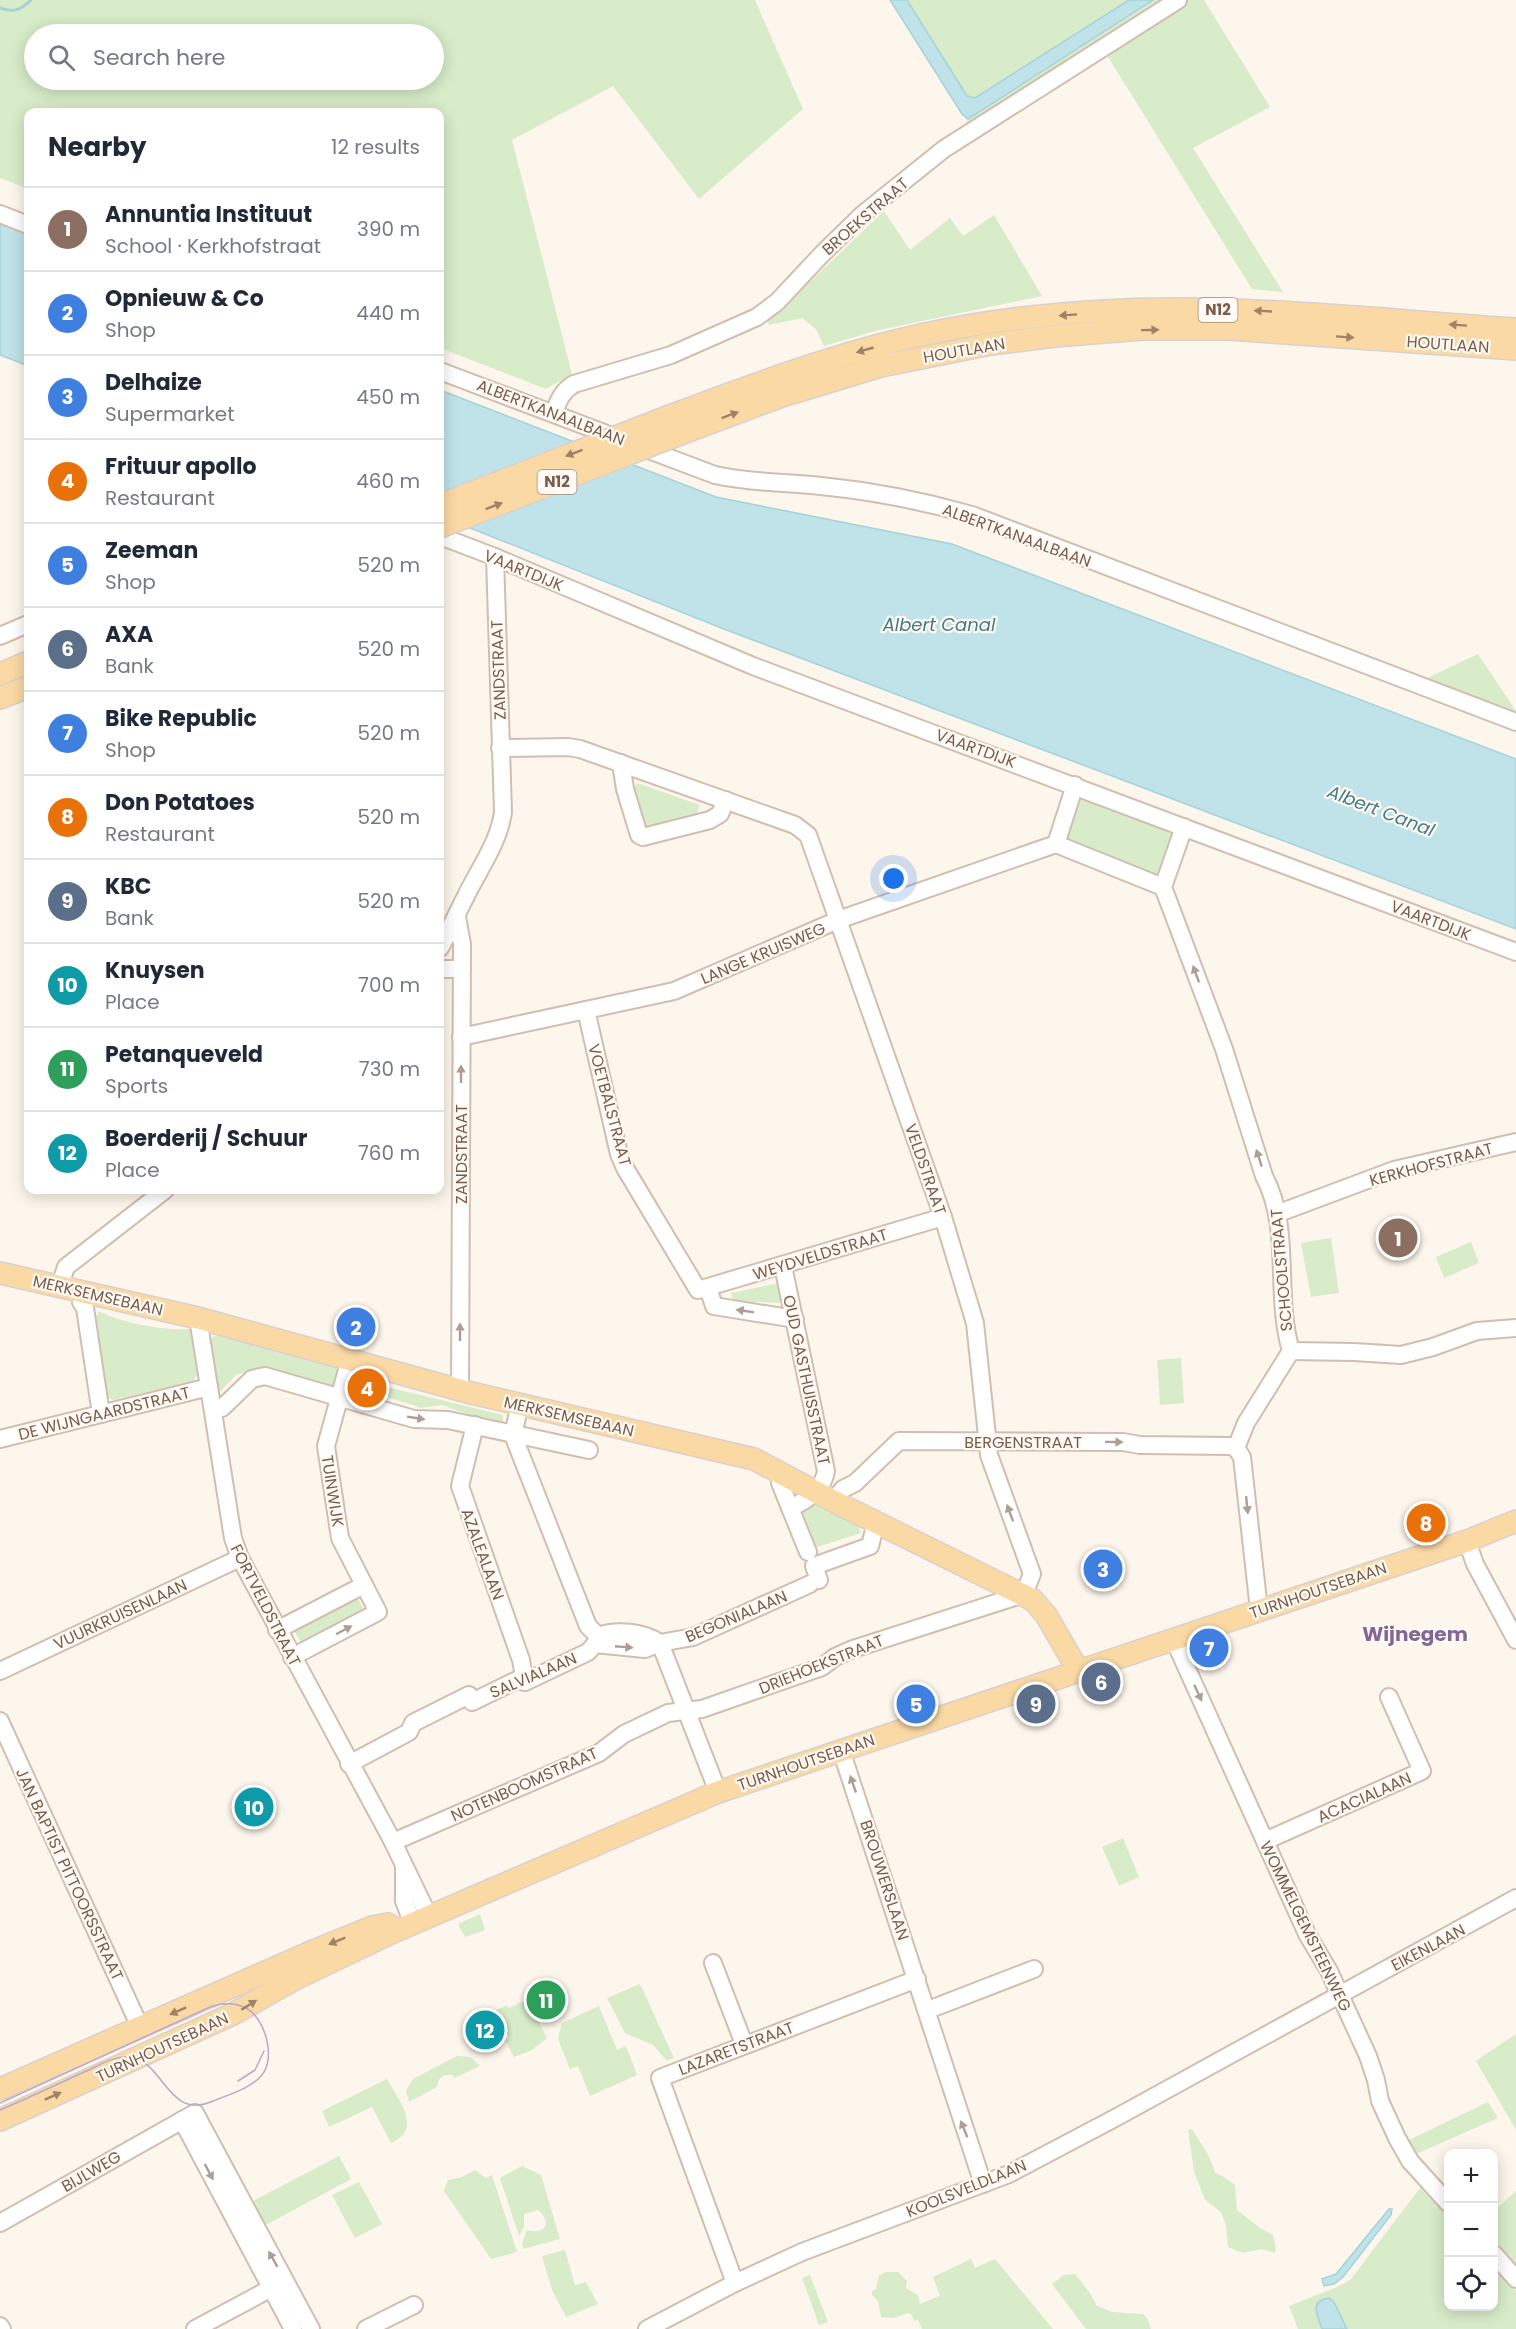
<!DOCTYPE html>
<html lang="en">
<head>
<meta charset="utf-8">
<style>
	:root { --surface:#fff; --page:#f6f6f7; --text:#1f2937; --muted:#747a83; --line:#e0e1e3; --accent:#2563eb }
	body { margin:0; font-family:Poppins,sans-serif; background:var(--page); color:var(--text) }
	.controls { position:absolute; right:18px; bottom:18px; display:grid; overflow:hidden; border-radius:12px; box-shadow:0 3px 15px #0003 }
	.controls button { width:54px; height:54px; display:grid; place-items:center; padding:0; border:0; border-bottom:2px solid var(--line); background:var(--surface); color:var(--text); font:30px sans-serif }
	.you { position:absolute; left:894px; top:879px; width:21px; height:21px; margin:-15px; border:4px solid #fff; border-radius:50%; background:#1a73e8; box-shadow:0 0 0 9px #1a73e833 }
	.badge { display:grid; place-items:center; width:39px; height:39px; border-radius:50%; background:var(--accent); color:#fff; font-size:20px; font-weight:700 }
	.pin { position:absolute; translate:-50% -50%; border:3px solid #fff; box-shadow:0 2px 6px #0006 }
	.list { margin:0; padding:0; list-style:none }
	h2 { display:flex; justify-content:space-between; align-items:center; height:78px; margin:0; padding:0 24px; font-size:26px }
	h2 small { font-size:20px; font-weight:400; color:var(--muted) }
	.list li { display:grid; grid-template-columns:39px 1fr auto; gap:18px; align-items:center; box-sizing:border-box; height:84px; padding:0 24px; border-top:2px solid var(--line) }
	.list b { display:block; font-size:22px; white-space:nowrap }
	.list p { margin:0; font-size:20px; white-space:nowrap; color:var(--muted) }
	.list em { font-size:20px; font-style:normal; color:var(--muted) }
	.icon { flex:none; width:33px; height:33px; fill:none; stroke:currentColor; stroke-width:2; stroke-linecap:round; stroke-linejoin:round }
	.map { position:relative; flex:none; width:1516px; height:2329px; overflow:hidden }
	.search { position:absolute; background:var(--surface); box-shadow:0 3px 15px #0003; left:24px; top:24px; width:420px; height:66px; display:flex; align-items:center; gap:15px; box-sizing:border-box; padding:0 21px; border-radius:33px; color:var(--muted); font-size:22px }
	.panel { position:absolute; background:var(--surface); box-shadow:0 3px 15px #0003; left:24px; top:108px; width:420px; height:1086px; border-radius:12px }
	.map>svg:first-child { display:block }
	.green { fill:#d8ecc9; fill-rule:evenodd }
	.water { fill:#bfe3e8; stroke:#a5d3da; stroke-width:1.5 }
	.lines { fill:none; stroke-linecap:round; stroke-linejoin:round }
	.stream { stroke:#a5d3da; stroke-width:3 }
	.minor-casing { stroke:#d1beb0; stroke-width:20 }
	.major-casing { stroke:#dad1cd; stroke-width:24 }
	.minor { stroke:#fff; stroke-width:16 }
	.major { stroke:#fbd9a5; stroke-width:21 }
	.tram { stroke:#b9a8c9; stroke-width:1.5 }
	.major-bridge-casing { stroke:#dad1cd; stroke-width:24; stroke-linecap:butt }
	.major-bridge { stroke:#fbd9a5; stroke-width:21 }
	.oneway { fill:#a18267 }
	.oneway2 { fill:#af9d94 }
	.labels { text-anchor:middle; stroke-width:4.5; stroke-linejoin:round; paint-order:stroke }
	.shield { fill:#fffaf3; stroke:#a28b7f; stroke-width:1.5 }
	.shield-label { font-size:15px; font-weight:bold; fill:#7a5c4d }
	.street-label { font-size:16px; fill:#7a5c4d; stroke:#fffaf3 }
	.water-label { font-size:18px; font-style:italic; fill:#437c86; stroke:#fffaf3 }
	.quarter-label { font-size:20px; font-weight:bold; fill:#846695; stroke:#fffaf3 }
</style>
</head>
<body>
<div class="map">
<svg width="1516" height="2329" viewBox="0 0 1516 2329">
	<rect width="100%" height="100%" fill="#fdf6ec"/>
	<g class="green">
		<path d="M0,0h755l48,109 -104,90 -86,-113 -101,54 60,234 -26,15 -106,-41v-236h-412v77l-28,-11zM34,34h400v46h-400z"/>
		<polygon points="907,0 1129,0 975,98 967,96"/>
		<polygon points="1153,0 1204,0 1270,107 1193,148 1283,292 1252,289 1105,52 955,149 968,119"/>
		<polygon points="884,211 910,250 950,218 963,236 994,215 1042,296 875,331 824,346 816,329 802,318 769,325 767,317 800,291"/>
		<polygon points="1478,654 1516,711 1427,678"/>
		<polygon points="637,783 700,805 696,815 655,830 646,826 633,789"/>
		<polygon points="1080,795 1175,831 1160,876 1067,841 1066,831"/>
		<polygon points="1331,1238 1339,1293 1311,1297 1301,1243"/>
		<polygon points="1471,1242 1479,1263 1444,1278 1436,1257"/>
		<polygon points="779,1283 782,1303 733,1301 731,1293"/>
		<path d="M99,1311c22,12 66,20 91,18l7,46 -4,6 -80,19 -6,-3 -3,-6 -10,-70z"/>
		<polygon points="219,1334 333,1366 339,1371 333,1390 260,1368 236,1375 216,1396 208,1350 211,1338"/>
		<polygon points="1181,1358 1184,1403 1160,1405 1157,1360"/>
		<polygon points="354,1379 503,1415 503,1426 441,1405 422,1408 374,1393 367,1399 350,1393 351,1382"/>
		<polygon points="815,1505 858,1526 861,1533 817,1547 802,1511"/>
		<polygon points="356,1595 366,1614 303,1646 292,1627"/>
		<polygon points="1123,1838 1139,1877 1119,1886 1102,1847"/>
		<polygon points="480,1914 485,1930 465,1937 458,1924"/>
		<polygon points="640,1984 674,2058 667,2061 653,2045 625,2033 607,1998"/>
		<polygon points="531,1998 537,2019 547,2038 532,2050 514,2057 505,2040 509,2038 496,2010 507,2005 508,2008"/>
		<polygon points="599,2006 617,2050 626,2046 637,2075 590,2096 578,2066 570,2069 558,2039 562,2023"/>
		<polygon points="1516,2034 1516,2130 1476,2061"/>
		<path d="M457,2056l14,1 9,9 -26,12 -2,-3c-9,-1 -14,3 -15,12l-28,15 -3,-11 7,-12z"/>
		<path d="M387,2079c11,21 37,50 4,64l-19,-36 -43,20 -7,-16z"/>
		<polygon points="1488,2102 1498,2118 1416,2154 1407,2141"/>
		<path d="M1192,2129c9,15 19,27 23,44l9,4 11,8 2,25 23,18 13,7 3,13 -1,5 -13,-4 -19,4 -15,-6 -2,-21 -5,-14 -16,-12 -5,-13 -6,-16 -6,-41z"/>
		<polygon points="339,2156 351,2179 264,2226 251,2202"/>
		<path d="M522,2166l19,9 19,64 -37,10 -1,-6 5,-13c18,5 26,-7 11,-20l-14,4v12l-5,10 -19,-58z"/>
		<polygon points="475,2170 486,2178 492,2175 517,2252 491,2259 444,2191 448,2180 462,2177"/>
		<polygon points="359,2182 382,2224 355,2238 332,2195"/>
		<polygon points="1420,2188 1448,2216 1448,2306 1494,2306 1494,2266 1516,2291 1516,2329 1298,2329 1289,2306 1337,2287 1351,2279"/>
		<polygon points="1516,2191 1516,2264 1494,2239 1494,2211"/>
		<polygon points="565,2250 575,2285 586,2282 598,2304 566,2317 552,2290 542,2256"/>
		<polygon points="971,2259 975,2268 995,2259 1053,2329 922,2329 918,2320 914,2321 912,2315 908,2313 894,2318 881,2317 878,2301 872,2295 872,2291 876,2289 879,2275 886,2272 898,2272 907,2281 906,2288 918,2295 920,2304 940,2296 933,2277"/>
		<polygon points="1075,2274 1090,2293 1097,2306 1112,2312 1143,2314 1148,2320 1151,2329 1086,2329 1052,2284 1064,2275"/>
		<polygon points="810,2275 828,2322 819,2325 802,2278"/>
	</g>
	<g class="water">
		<polygon points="890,0 907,0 967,96 975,98 1129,0 1153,0 968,119 962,114"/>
		<polygon points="0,223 28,233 28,366 0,355"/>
		<polygon points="440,390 716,497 952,544 1516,759 1516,929 724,629 440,516"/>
		<polygon points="1389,2209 1392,2209 1391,2215 1343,2277 1334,2284 1324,2286 1322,2279 1336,2274"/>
		<path d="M1329,2298l5,4 13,27h-25c-5,-14 -13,-28 7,-31z"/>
	</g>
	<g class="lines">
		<path class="stream" d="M0,8c13,5 21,2 31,-8"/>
		<g class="minor-casing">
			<g id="minor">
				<polyline points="0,214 28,225"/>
				<path d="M440,371l275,104c35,8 70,7 106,11 50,5 102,15 151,29l544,207"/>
				<path d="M554,413c4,-12 8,-22 20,-29l97,-29 86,-38 20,-15 46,-49 40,-39 81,-65 234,-149"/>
				<polyline points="440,536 495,557 753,666 1516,952"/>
				<polyline points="0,636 28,624"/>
				<polyline points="621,763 625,789 639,835 643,837 710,820 720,814 726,800"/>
				<path d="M1184,827l-21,60 61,162 40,127c28,53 10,118 27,175l-45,72 -10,25"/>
				<polyline points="1056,844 1075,785"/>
				<polyline points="457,917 462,944 460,1391"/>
				<path d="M440,948c9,-16 16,-33 25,-50 13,-28 34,-55 38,-86l-8,-255"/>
				<polyline points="440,969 462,969"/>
				<polyline points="586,1010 619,1154 625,1168 698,1290 943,1217"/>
				<polyline points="461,1037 674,991 838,920 1056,844 1163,887"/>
				<polyline points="1279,1213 1394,1170 1516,1142"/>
				<path d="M783,1266l43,205c-3,19 -20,30 -36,37"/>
				<polyline points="60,1285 66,1267 165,1190"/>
				<polyline points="708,1288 714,1306 795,1319"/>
				<polyline points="83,1291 81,1302 85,1308 101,1414"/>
				<polyline points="198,1318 233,1538 240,1558 393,1842 429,1917"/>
				<polyline points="1291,1351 1354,1352 1401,1355 1433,1347 1477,1331 1516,1328"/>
				<polyline points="520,1404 513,1435 588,1626 598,1636"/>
				<polyline points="222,1408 252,1379 265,1376 414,1419 448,1420 589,1450"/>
				<polyline points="475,1425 460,1486 521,1660 525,1682"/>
				<polyline points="0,1439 209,1387"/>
				<polyline points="1236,1448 1242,1457 1259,1610"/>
				<polyline points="780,1483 808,1552"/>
				<polyline points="833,1501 843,1489 855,1483 899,1441 1123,1442 1140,1445 1230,1446 1236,1448"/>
				<polyline points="1467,1541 1475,1564 1516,1640"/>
				<polyline points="819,1580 814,1566 870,1546 876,1522"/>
				<polyline points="277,1630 364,1585"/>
				<polyline points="598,1636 595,1644 645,1649 660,1643 693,1637 810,1584"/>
				<path d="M598,1636c19,-7 45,-4 62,7l58,149"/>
				<polyline points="1174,1640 1307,1934 1329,1971 1368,2056 1376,2080 1380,2101 1397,2138 1410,2161 1448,2203"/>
				<polyline points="292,1657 378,1612 340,1538 326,1446 350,1359"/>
				<polyline points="0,1671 240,1558"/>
				<polyline points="0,1721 140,2027"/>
				<path d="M841,1750c48,144 94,289 142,434"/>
				<polyline points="349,1764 409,1732 413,1723 469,1695 472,1702 517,1680 525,1682 588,1652 595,1644"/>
				<polyline points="1265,1841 1422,1771 1389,1697"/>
				<polyline points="393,1842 599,1753 624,1734 668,1713 702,1709 822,1667 835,1657 853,1649 1024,1594 1032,1574 989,1455 975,1323 943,1217 808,835 795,825 580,749 568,747 500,748"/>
				<polyline points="404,1868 404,1901 413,1924"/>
				<polyline points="713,1963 744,2044"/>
				<polyline points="928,2010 1034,1969"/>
				<polyline points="182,2120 293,2329"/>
				<polyline points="0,2223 195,2113 311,2329"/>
				<polyline points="1494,2254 1516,2279"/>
				<polyline points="735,2283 660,2078 917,1979"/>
				<polyline points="0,2326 2,2329"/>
				<polyline points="195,2329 279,2284"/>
				<polyline points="366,2329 414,2305"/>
				<polyline points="647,2329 735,2283 802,2252 1009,2174 1117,2117 1516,1898"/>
			</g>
		</g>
		<g class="major-casing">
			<g id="major">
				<path d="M667,417c83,-31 167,-63 254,-82 101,-22 208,-29 311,-25 95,3 189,13 284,19"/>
				<polyline points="675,436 782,396 881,366 991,344 1055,336 1142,329 1229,329 1516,349"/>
				<polyline points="0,674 28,662"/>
				<polyline points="0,698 28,687"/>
				<polyline points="0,1273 198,1318 467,1392 754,1459 833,1501 1033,1600 1046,1615 1078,1670"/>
				<polyline points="0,2089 313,1951 372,1927 388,1924"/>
				<polyline points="0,2120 233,2014 293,1980 391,1933 718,1792 1467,1541 1516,1521"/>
			</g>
		</g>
		<use href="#minor" class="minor"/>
		<use href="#major" class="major"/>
		<g class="tram">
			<polyline points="238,2081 255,2070 264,2051"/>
			<path d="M0,2103l210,-96c11,-4 24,-5 36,1 19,10 31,51 15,68 -11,13 -34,19 -48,25 -47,21 -49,-44 -86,-44 -15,-1 -30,10 -43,15 -28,13 -56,26 -84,38"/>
		</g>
		<g class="major-bridge-casing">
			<g id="major-bridge">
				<polyline points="440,505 667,417"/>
				<polyline points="440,527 675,436"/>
			</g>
		</g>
		<use href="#major-bridge" class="major-bridge"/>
	</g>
	<defs><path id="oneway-solid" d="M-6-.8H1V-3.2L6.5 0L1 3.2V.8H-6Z" transform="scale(1.5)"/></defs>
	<g class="oneway">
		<use href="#oneway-solid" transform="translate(1263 311) rotate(-177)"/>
		<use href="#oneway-solid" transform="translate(1068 315) rotate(176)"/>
		<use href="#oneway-solid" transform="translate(1458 325) rotate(-176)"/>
		<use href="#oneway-solid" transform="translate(1150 330) rotate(-1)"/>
		<use href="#oneway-solid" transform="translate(1345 337) rotate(4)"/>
		<use href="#oneway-solid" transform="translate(865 350) rotate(164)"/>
		<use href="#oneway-solid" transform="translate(730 415) rotate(-20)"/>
		<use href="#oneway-solid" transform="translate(574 453) rotate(159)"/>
		<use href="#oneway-solid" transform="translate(494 506) rotate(-21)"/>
		<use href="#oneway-solid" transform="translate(337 1941) rotate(158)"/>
		<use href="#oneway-solid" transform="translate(249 2005) rotate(-32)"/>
		<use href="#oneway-solid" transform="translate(178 2011) rotate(156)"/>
		<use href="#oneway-solid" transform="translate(53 2096) rotate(-24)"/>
	</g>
	<g class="oneway2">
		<use href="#oneway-solid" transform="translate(1196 974) rotate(-110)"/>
		<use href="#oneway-solid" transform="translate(461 1074) rotate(-90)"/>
		<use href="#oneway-solid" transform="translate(1259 1158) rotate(-108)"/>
		<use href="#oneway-solid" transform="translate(745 1311) rotate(-171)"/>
		<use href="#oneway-solid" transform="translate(460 1332) rotate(-90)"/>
		<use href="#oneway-solid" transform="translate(416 1418) rotate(9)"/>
		<use href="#oneway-solid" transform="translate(1114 1442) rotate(1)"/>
		<use href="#oneway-solid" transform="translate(1247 1505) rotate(84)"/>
		<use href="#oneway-solid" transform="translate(1010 1513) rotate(-110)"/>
		<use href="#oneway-solid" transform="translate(344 1630) rotate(-28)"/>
		<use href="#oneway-solid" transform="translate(624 1647) rotate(5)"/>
		<use href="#oneway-solid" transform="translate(1198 1693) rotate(65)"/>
		<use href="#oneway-solid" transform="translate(853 1784) rotate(-109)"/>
		<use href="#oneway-solid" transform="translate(964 2129) rotate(-112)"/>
		<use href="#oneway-solid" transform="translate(209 2172) rotate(62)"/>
		<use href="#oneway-solid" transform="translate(273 2259) rotate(-119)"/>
	</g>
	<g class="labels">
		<g class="shield">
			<rect x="1198.5" y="298" width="39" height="24" rx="4.5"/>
			<rect x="537.5" y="470" width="39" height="24" rx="4.5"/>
		</g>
		<g class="shield-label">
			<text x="1218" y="315">N12</text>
			<text x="557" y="487">N12</text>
		</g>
		<g class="street-label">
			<text transform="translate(865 216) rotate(-41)" y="6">BROEKSTRAAT</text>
			<text transform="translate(1448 344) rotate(4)" y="6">HOUTLAAN</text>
			<text transform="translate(964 350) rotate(-10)" y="6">HOUTLAAN</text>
			<text transform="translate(551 412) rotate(21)" y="6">ALBERTKANAALBAAN</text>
			<text transform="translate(1017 535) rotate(20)" y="6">ALBERTKANAALBAAN</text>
			<text transform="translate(524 570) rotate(22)" y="6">VAARTDIJK</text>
			<text transform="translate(498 670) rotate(-92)" y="6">ZANDSTRAAT</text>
			<text transform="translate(976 748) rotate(20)" y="6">VAARTDIJK</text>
			<text transform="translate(1431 920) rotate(21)" y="6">VAARTDIJK</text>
			<text transform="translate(763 953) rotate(-23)" y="6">LANGE KRUISWEG</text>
			<text transform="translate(610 1105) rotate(75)" y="6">VOETBALSTRAAT</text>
			<text transform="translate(461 1154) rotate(-90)" y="6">ZANDSTRAAT</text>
			<text transform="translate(1431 1164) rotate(-15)" y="6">KERKHOFSTRAAT</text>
			<text transform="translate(926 1169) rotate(71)" y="6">VELDSTRAAT</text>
			<text transform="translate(820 1254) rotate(-17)" y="6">WEYDVELDSTRAAT</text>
			<text transform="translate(1281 1270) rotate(-95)" y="6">SCHOOLSTRAAT</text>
			<text transform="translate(98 1295) rotate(13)" y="6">MERKSEMSEBAAN</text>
			<text transform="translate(807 1380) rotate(78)" y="6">OUD GASTHUISSTRAAT</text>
			<text transform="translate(104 1413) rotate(-14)" y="6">DE WIJNGAARDSTRAAT</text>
			<text transform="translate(569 1416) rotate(13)" y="6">MERKSEMSEBAAN</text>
			<text x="1023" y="1448">BERGENSTRAAT</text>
			<text transform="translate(333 1491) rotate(81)" y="6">TUINWIJK</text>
			<text transform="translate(483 1554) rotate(70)" y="6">AZALEALAAN</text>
			<text transform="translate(1318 1590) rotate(-19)" y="6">TURNHOUTSEBAAN</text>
			<text transform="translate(266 1605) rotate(63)" y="6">FORTVELDSTRAAT</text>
			<text transform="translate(120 1614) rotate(-25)" y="6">VUURKRUISENLAAN</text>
			<text transform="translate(736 1616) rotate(-23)" y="6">BEGONIALAAN</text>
			<text transform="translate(821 1664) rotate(-22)" y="6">DRIEHOEKSTRAAT</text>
			<text transform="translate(533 1675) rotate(-23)" y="6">SALVIALAAN</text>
			<text transform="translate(806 1762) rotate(-19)" y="6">TURNHOUTSEBAAN</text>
			<text transform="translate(524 1784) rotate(-24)" y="6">NOTENBOOMSTRAAT</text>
			<text transform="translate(1364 1797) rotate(-24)" y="6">ACACIALAAN</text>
			<text transform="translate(70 1874) rotate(65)" y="6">JAN BAPTIST PITTOORSSTRAAT</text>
			<text transform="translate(885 1880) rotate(72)" y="6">BROUWERSLAAN</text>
			<text transform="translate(1306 1926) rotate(64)" y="6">WOMMELGEMSTEENWEG</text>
			<text transform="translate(1428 1947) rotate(-28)" y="6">EIKENLAAN</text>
			<text transform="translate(162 2047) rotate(-25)" y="6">TURNHOUTSEBAAN</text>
			<text transform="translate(736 2048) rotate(-21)" y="6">LAZARETSTRAAT</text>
			<text transform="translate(91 2171) rotate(-30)" y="6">BIJLWEG</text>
			<text transform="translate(966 2188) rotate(-22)" y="6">KOOLSVELDLAAN</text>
		</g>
		<g class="water-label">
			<text x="939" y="631">Albert Canal</text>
			<text transform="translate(1381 811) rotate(21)" y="6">Albert Canal</text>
		</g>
		<g class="quarter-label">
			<text x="1415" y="1641">Wijnegem</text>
		</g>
	</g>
</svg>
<div class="controls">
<button>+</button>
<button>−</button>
<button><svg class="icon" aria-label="locate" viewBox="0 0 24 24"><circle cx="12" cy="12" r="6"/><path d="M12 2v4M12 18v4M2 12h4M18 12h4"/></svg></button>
</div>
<div class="you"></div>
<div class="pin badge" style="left:1398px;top:1238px;background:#8d6e63">1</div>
<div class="pin badge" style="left:356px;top:1327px;background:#3f7fe0">2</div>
<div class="pin badge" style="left:1103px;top:1569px;background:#3f7fe0">3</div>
<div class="pin badge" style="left:367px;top:1388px;background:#e8710a">4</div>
<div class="pin badge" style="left:916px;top:1704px;background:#3f7fe0">5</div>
<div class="pin badge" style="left:1101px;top:1682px;background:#5c6f8a">6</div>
<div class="pin badge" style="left:1209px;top:1648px;background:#3f7fe0">7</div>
<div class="pin badge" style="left:1426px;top:1523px;background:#e8710a">8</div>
<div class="pin badge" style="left:1036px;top:1704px;background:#5c6f8a">9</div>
<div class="pin badge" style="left:254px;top:1807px;background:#0f9aa8">10</div>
<div class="pin badge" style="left:546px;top:2000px;background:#2e9e5b">11</div>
<div class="pin badge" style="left:485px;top:2030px;background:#0f9aa8">12</div>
<div class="search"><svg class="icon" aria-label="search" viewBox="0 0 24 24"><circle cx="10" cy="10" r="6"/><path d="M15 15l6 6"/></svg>Search here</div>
<section class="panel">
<h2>Nearby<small>12 results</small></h2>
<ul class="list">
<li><span class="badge" style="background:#8d6e63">1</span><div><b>Annuntia Instituut</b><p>School · Kerkhofstraat</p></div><em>390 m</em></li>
<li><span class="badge" style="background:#3f7fe0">2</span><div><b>Opnieuw &amp; Co</b><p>Shop</p></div><em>440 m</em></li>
<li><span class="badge" style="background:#3f7fe0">3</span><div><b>Delhaize</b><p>Supermarket</p></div><em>450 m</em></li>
<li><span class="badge" style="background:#e8710a">4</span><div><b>Frituur apollo</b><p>Restaurant</p></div><em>460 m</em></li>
<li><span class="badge" style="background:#3f7fe0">5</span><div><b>Zeeman</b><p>Shop</p></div><em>520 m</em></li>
<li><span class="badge" style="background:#5c6f8a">6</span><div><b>AXA</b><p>Bank</p></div><em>520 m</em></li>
<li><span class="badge" style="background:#3f7fe0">7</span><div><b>Bike Republic</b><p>Shop</p></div><em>520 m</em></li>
<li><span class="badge" style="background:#e8710a">8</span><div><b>Don Potatoes</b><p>Restaurant</p></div><em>520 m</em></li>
<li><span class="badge" style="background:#5c6f8a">9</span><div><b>KBC</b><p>Bank</p></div><em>520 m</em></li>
<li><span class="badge" style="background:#0f9aa8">10</span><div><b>Knuysen</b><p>Place</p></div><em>700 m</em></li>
<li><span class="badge" style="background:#2e9e5b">11</span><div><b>Petanqueveld</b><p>Sports</p></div><em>730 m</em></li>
<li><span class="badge" style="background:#0f9aa8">12</span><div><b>Boerderij / Schuur</b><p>Place</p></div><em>760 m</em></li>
</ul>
</section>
</div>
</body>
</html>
